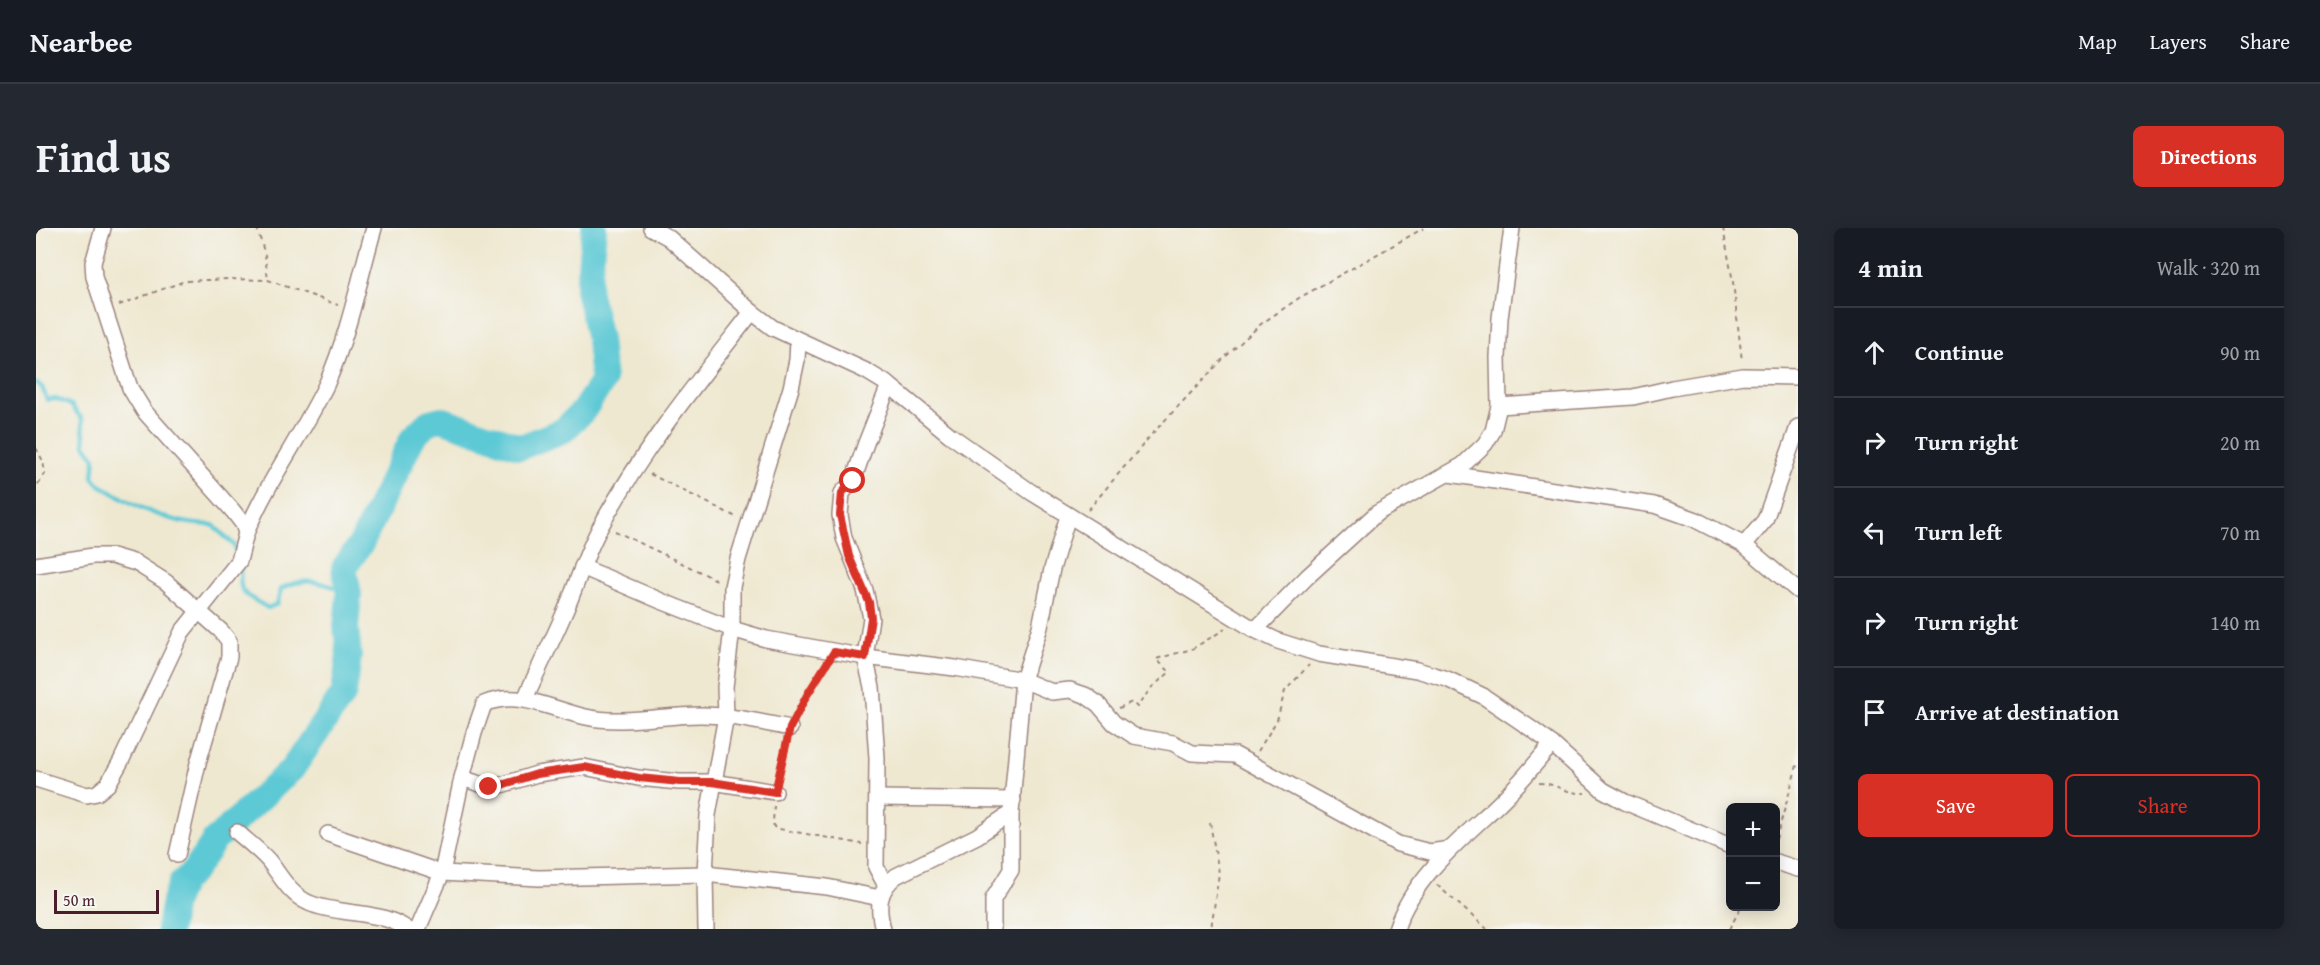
<!DOCTYPE html>
<html lang="en">
<head>
<meta charset="utf-8">
<style>
	:root { --surface:#171b24; --page:#242831; --text:#f1f3f6; --muted:#9ea1a6; --line:#363941; --accent:#d93025 }
	body { margin:0; font-family:"Gentium Book Plus",serif; background:var(--page); color:var(--text) }
	.controls { position:absolute; right:18px; bottom:18px; display:grid; overflow:hidden; border-radius:9px; box-shadow:0 3px 15px #0003 }
	.controls button { width:54px; height:54px; display:grid; place-items:center; padding:0; border:0; border-bottom:2px solid var(--line); background:var(--surface); color:var(--text); font:30px sans-serif }
	.scale { position:absolute; left:18px; bottom:15px; width:105px; box-sizing:border-box; padding-left:6px; border:3px solid #4a1f2b; border-top:0; font-size:16px; line-height:21px; white-space:nowrap; color:#4a1f2b; -webkit-text-stroke:4px #f6f6f2; paint-order:stroke }
	.stop { position:absolute; width:18px; height:18px; margin:-14px; border:4px solid #d93025; border-radius:50%; background:#fff }
	.stop.end { background:#d93025; border-color:#fff; box-shadow:0 2px 6px #0008 }
	.list { margin:0; padding:0; list-style:none }
	h2 { display:flex; justify-content:space-between; align-items:center; height:78px; margin:0; padding:0 24px; font-size:26px }
	h2 small { font-size:20px; font-weight:400; color:var(--muted) }
	.list li { display:grid; grid-template-columns:39px 1fr auto; gap:18px; align-items:center; box-sizing:border-box; height:90px; padding:0 24px; border-top:2px solid var(--line) }
	.list b { display:block; font-size:22px; white-space:nowrap }
	.list em { font-size:20px; font-style:normal; color:var(--muted) }
	.actions { display:flex; gap:12px; padding:18px 24px }
	.actions a { flex:1; padding:14px 0; border:2px solid var(--accent); border-radius:9px; text-align:center; font-size:21px; color:var(--accent) }
	.actions .main { background:var(--accent); color:#fff }
	.icon { flex:none; width:33px; height:33px; fill:none; stroke:currentColor; stroke-width:2; stroke-linecap:round; stroke-linejoin:round }
	.map { position:relative; flex:none; width:1762px; height:701px; overflow:hidden; border-radius:9px }
	header { display:flex; align-items:center; gap:36px; box-sizing:border-box; height:84px; padding:0 30px; background:var(--surface); border-bottom:2px solid var(--line) }
	header strong { font-size:28px }
	nav { display:flex; gap:33px; margin-inline-start:auto; font-size:21px }
	.intro { display:flex; align-items:center; justify-content:space-between; box-sizing:border-box; height:144px; padding:0 36px }
	h1 { margin:0; font-size:42px }
	.button { padding:15px 27px; border-radius:9px; background:var(--accent); color:#fff; font-size:21px; font-weight:700 }
	main { display:flex; gap:36px; padding:0 36px }
	aside { flex:1; background:var(--surface); border-radius:9px; box-shadow:0 3px 15px #0003 }
	.map>svg:first-child { display:block }
	.lines { fill:none; stroke-linecap:round; stroke-linejoin:round }
	.stream { stroke:#5dc9d5; stroke-width:4.5 }
	.river { stroke:#5dc9d5; stroke-width:26 }
	.minor-casing { stroke:#9c847e; stroke-width:18 }
	.path { stroke:#9c847e; stroke-width:2; stroke-dasharray:4.5 4.5; stroke-linecap:butt }
	.minor { stroke:#fff; stroke-width:15 }
	.route { stroke:#d93025; stroke-width:8 }
</style>
</head>
<body>
<header>
<strong>Nearbee</strong>
<nav><a>Map</a><a>Layers</a><a>Share</a></nav>
</header>
<div class="intro"><h1>Find us</h1><a class="button">Directions</a></div>
<main>
<div class="map">
<svg width="1762" height="701" viewBox="0 0 1762 701">
	<rect width="100%" height="100%" fill="#f6f6f2"/>
	<filter id="ink" filterUnits="userSpaceOnUse"><feTurbulence type="fractalNoise" baseFrequency=".0167" numOctaves="2"/><feDisplacementMap in="SourceGraphic" scale="12" xChannelSelector="R" yChannelSelector="G"/><feConvolveMatrix kernelMatrix="1 2 1 2 8 2 1 2 1" color-interpolation-filters="sRGB"/></filter>
	<filter id="wash" filterUnits="userSpaceOnUse"><feTurbulence type="fractalNoise" baseFrequency=".008" numOctaves="4" result="noise"/><feDisplacementMap in="SourceGraphic" scale="24" xChannelSelector="R" yChannelSelector="G"/><feGaussianBlur stdDeviation="1.35" result="paint"/><feColorMatrix in="noise" values="0 0 0 0 0 0 0 0 0 0 0 0 0 0 0 0 0 1.4 0 .05"/><feComposite in="paint" operator="in"/></filter>
	<g filter="url(#wash)">
		<rect width="100%" height="100%" fill="#efe8d0"/>
		<g class="lines">
			<g class="stream">
				<path d="M0,155l6,4 5,13 9,-1 15,6 11,14 3,26 10,13 -2,19 7,8c37,22 69,40 113,40l21,20 2,7"/>
				<path d="M205,338c-3,30 2,27 27,42l9,-4 4,-15c23,-14 47,-6 68,5"/>
			</g>
			<polyline class="river" points="133,701 138,673 146,654 158,643 178,613 256,541 308,465 313,428 310,399 313,366 308,340 326,314 377,209 393,194 405,191 485,219 528,202 547,183 567,153 563,111 552,61 558,0"/>
		</g>
	</g>
	<g filter="url(#ink)">
		<g class="lines">
			<g class="minor-casing">
				<g id="minor">
					<polyline points="615,0 633,10 716,84 737,100 830,143 853,157 914,207 995,264 1219,402 1242,413 1283,426 1381,442 1411,451 1447,468 1497,502 1516,516 1567,562 1589,574 1694,618"/>
					<polyline points="1463,178 1597,169 1636,160 1707,148 1762,149"/>
					<polyline points="1413,246 1618,277 1658,291 1708,317 1762,363"/>
					<path d="M210,305c22,-53 57,-99 81,-150 22,-50 32,-103 47,-155"/>
					<polyline points="1708,317 1729,292 1762,199"/>
					<polyline points="0,337 57,328 76,328 100,335 130,354 185,403 193,413 193,429 162,535 141,627"/>
					<polyline points="546,339 625,373 696,401 730,411 829,429 919,440 987,452 1016,464 1034,462 1049,467 1062,476 1078,495 1098,508 1137,515 1156,525 1199,527 1362,616 1394,624 1414,621"/>
					<polyline points="1219,402 1271,349 1341,285 1427,237 1449,216 1457,203 1463,178 1462,129 1464,90 1476,0"/>
					<path d="M489,471c12,-28 26,-55 38,-83 14,-30 22,-63 39,-92 41,-76 97,-144 150,-212"/>
					<polyline points="426,550 453,559 462,558 501,546 548,539 602,550 643,554 677,554 739,564"/>
					<polyline points="0,551 51,567 61,565 72,556 85,533 146,404 203,333 210,305 207,296 197,283 108,183 94,160 58,49 57,35 67,0"/>
					<polyline points="842,570 977,572"/>
					<path d="M201,604c10,9 22,18 31,28 13,16 21,34 41,43 31,13 69,6 98,26"/>
					<polyline points="292,606 406,645 503,650 669,646 791,659 844,670"/>
					<polyline points="1740,634 1762,641"/>
					<polyline points="849,656 840,639 841,530 836,459 829,429 835,390 829,362 808,310 804,287 806,265 817,253 830,215 853,157"/>
					<path d="M382,701l24,-56 20,-95 12,-45 10,-29c35,-15 68,6 102,13 36,8 77,-2 114,-2 30,0 60,7 90,13"/>
					<polyline points="670,701 669,646 672,587 690,488 689,459 696,401 696,359 702,331 755,160 761,132 762,113"/>
					<path d="M847,701c-6,-22 -5,-39 13,-53l81,-40 34,-23 12,-133 17,-53 12,-58 16,-53"/>
					<polyline points="957,701 957,671 975,642 975,585"/>
					<path d="M1360,701c15,-47 59,-85 94,-117 23,-21 42,-44 62,-68"/>
				</g>
			</g>
			<g class="path">
				<polyline points="221,0 229,27 232,52"/>
				<polyline points="1687,0 1697,54 1706,133"/>
				<polyline points="83,77 149,53 193,51 232,52 302,77"/>
				<polyline points="0,220 7,233 9,246 0,259"/>
				<polyline points="614,246 700,289"/>
				<polyline points="1052,282 1116,206 1186,132 1225,96 1263,70 1388,0"/>
				<polyline points="579,303 683,353"/>
				<polyline points="1083,480 1096,474 1101,479 1115,460 1134,444 1120,431 1156,421 1189,401"/>
				<polyline points="759,488 790,436"/>
				<polyline points="1222,523 1241,492 1249,463 1273,437"/>
				<polyline points="743,549 751,513"/>
				<path d="M1503,555c18,0 25,11 46,10"/>
				<polyline points="738,578 737,595 738,599 743,601 826,616"/>
				<polyline points="1174,595 1183,645 1175,701"/>
				<polyline points="1740,611 1762,534"/>
				<polyline points="1401,657 1451,701"/>
				<polyline points="1693,701 1706,678"/>
			</g>
			<use href="#minor" class="minor"/>
		</g>
	</g>
	<g class="lines" filter="url(#ink)">
		<polyline class="route" points="453,559 462,558 501,546 548,539 603,550 644,554 676,554 739,564 754,500 771,467 798,424 829,429 835,390 833,374 813,328 804,287 806,265 817,253"/>
	</g>
</svg>
<div class="controls">
<button>+</button>
<button>−</button>
</div>
<div class="scale">50 m</div>
<div class="stop" style="left:817px;top:253px"></div>
<div class="stop end" style="left:453px;top:559px"></div>
</div>
<aside>
<h2>4 min<small>Walk · 320 m</small></h2>
<ul class="list">
<li><svg class="icon" aria-label="ahead" viewBox="0 0 24 24"><path d="M12 20V5M6 11l6-6 6 6"/></svg><div><b>Continue</b></div><em>90 m</em></li>
<li><svg class="icon" aria-label="right" viewBox="0 0 24 24"><path d="M7 20v-9h11M14 6l5 5-5 5"/></svg><div><b>Turn right</b></div><em>20 m</em></li>
<li><svg class="icon" aria-label="left" viewBox="0 0 24 24"><path d="M17 20v-9H6M10 6l-5 5 5 5"/></svg><div><b>Turn left</b></div><em>70 m</em></li>
<li><svg class="icon" aria-label="right" viewBox="0 0 24 24"><path d="M7 20v-9h11M14 6l5 5-5 5"/></svg><div><b>Turn right</b></div><em>140 m</em></li>
<li><svg class="icon" aria-label="arrive" viewBox="0 0 24 24"><path d="M6 21V4h12l-3 4 3 4H6"/></svg><div><b>Arrive at destination</b></div></li>
</ul>
<div class="actions"><a class="main">Save</a><a>Share</a></div>
</aside>
</main>
</body>
</html>
